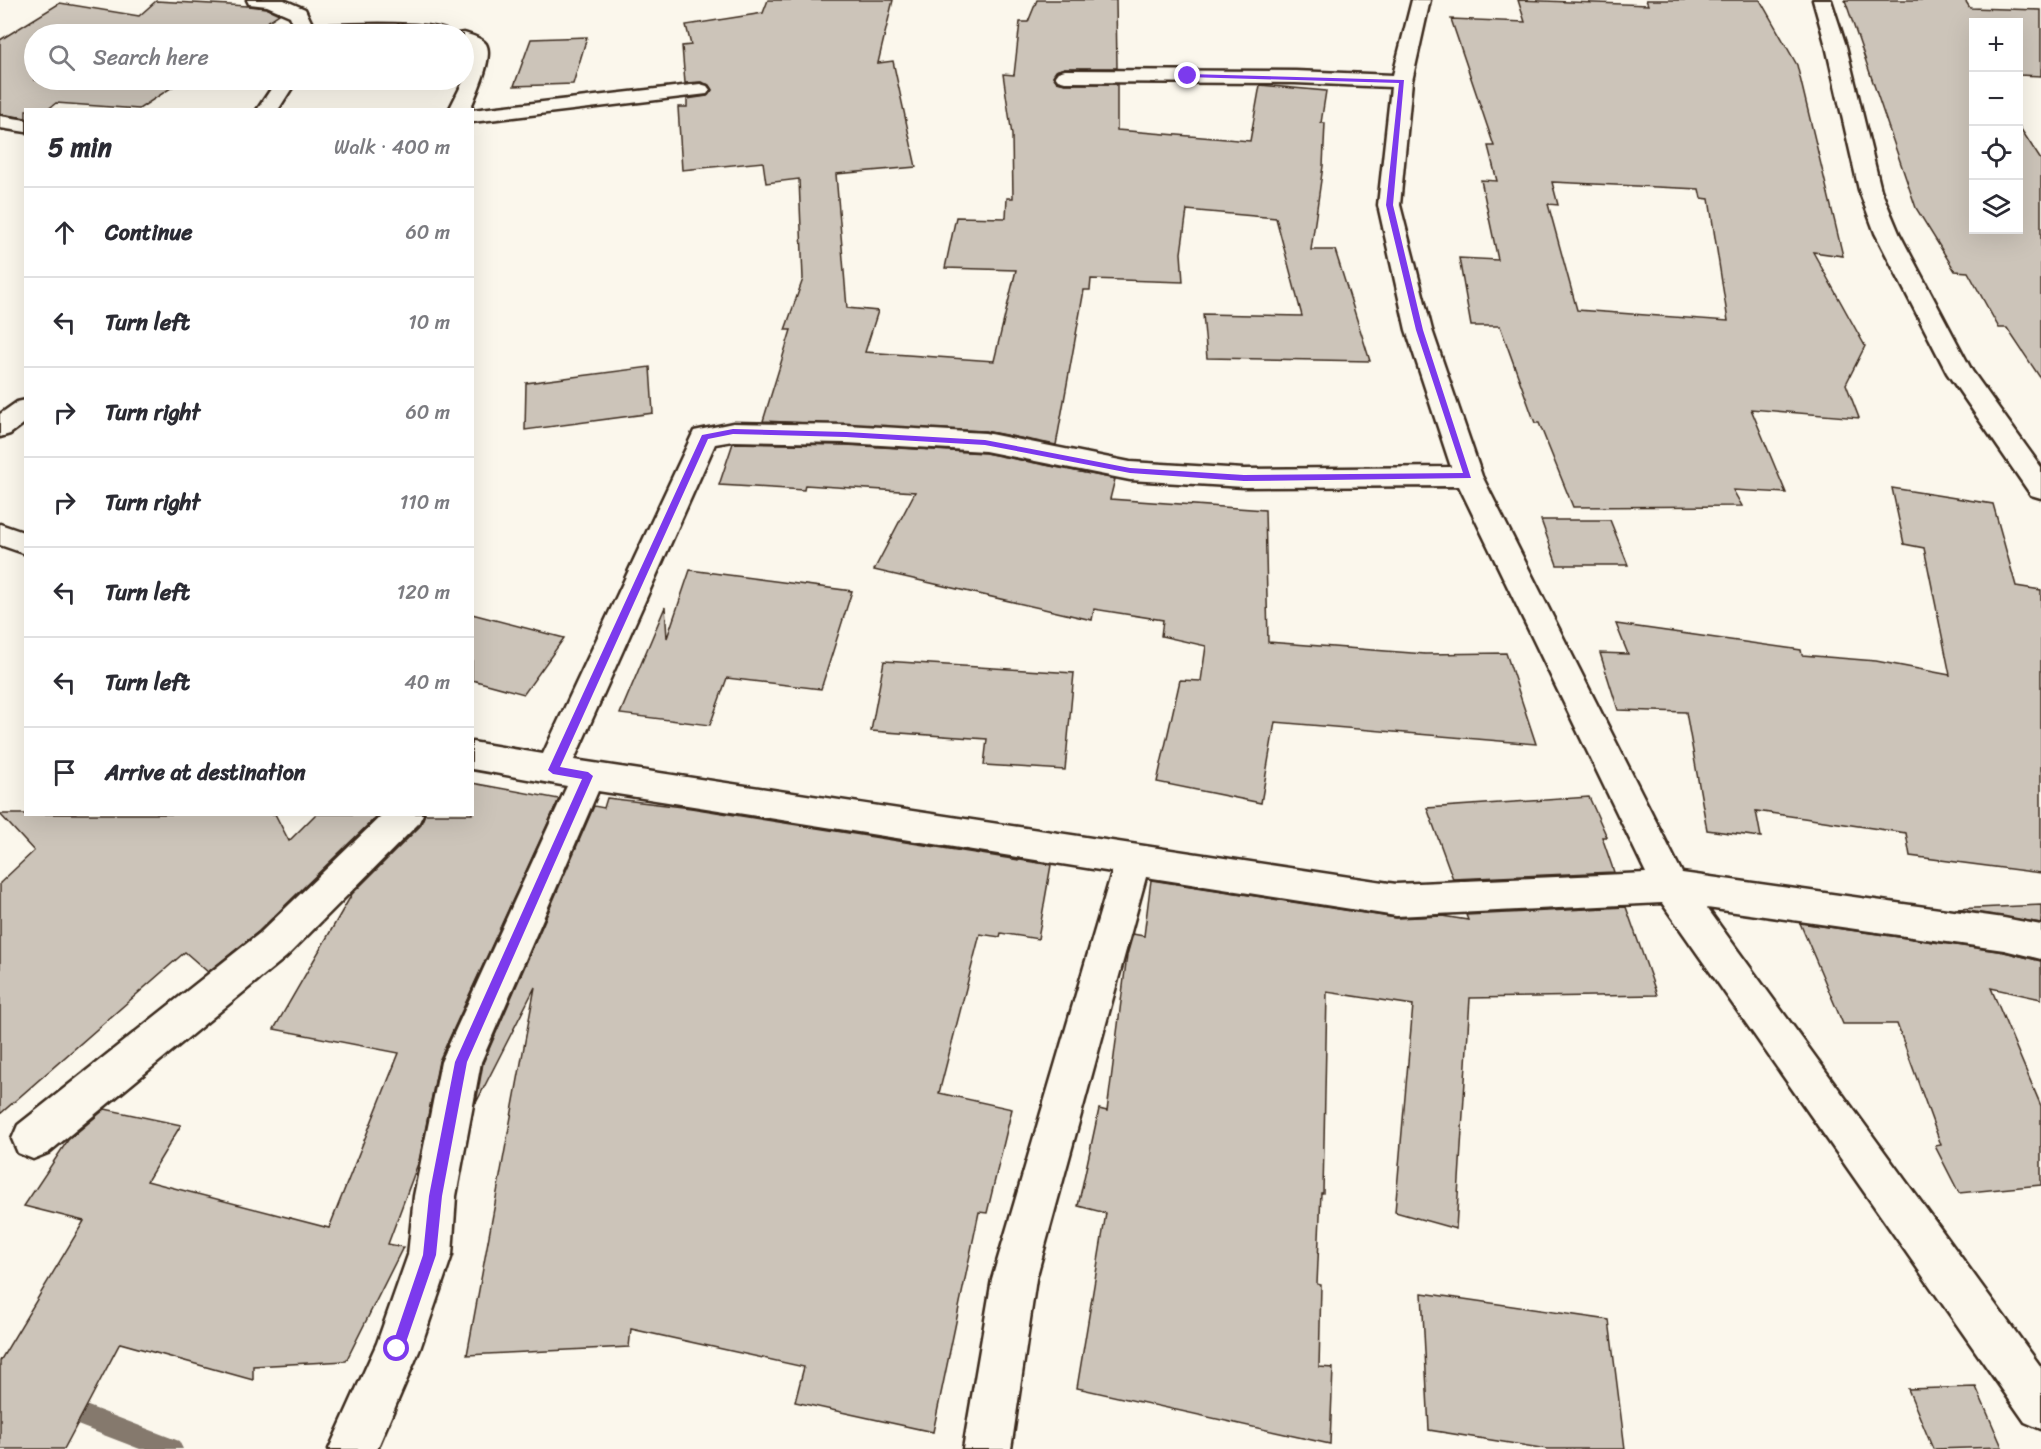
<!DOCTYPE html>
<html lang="en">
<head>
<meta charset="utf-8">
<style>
	:root { --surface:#fff; --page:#f2f2f3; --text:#2b2b33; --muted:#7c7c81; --line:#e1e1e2 }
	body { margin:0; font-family:Sriracha,sans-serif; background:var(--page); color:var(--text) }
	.controls { position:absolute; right:18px; top:18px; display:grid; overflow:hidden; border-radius:0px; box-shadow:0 6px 24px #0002 }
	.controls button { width:54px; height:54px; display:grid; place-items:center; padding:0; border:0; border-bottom:2px solid var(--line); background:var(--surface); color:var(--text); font:30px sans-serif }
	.stop { position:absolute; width:18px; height:18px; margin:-14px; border:4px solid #7c3aed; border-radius:50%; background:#fff }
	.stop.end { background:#7c3aed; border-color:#fff; box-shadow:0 2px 6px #0008 }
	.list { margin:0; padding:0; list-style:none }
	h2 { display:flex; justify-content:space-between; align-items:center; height:78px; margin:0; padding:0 24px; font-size:26px }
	h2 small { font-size:20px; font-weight:400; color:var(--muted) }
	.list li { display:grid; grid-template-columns:39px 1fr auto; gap:18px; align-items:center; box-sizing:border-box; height:90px; padding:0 24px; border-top:2px solid var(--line) }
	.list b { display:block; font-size:22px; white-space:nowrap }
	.list em { font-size:20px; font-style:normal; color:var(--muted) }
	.icon { flex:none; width:33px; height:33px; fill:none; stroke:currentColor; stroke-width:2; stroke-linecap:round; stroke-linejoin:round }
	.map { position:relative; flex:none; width:2041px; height:1449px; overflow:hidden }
	.search { position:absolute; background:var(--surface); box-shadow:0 6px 24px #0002; left:24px; top:24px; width:450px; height:66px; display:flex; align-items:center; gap:15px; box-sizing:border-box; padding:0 21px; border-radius:33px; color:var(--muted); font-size:22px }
	.panel { position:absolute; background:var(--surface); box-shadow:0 6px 24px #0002; left:24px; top:108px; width:450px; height:708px; border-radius:0px }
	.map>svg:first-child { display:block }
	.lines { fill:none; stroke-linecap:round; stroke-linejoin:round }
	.stream { fill:#85796d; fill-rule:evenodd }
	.building { fill:#ccc4b9; stroke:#3b2a1e; stroke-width:1.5; fill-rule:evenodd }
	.minor-casing { stroke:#3b2a1e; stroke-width:5 }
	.minor { fill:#fbf7ec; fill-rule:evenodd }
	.route { fill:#7c3aed }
</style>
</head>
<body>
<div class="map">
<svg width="2041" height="1449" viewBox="0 0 2041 1449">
	<rect width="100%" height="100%" fill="#fbf7ec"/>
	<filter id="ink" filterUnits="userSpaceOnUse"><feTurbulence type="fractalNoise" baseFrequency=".0167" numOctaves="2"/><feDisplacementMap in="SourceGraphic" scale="12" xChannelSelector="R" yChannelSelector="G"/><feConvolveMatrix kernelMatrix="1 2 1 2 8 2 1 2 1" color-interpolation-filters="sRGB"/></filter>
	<g filter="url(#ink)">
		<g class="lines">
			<polygon class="stream" points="62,1396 179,1441 183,1449 140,1449 54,1416 50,1408 54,1400"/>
		</g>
		<g class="building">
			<polygon points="768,0 893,0 878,63 893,61 916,167 836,174 847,308 878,311 865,352 994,361 1016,270 945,268 956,217 1006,218 1007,198 1013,198 1012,135 1003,74 1014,75 1020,22 1028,22 1037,0 1116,0 1117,68 1064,68 1056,71 1053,76 1057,82 1065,84 1117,84 1117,130 1250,141 1260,85 1326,91 1321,123 1325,123 1323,166 1311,250 1335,250 1370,361 1207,358 1203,314 1302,316 1276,218 1187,210 1181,253 1183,282 1091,279 1090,290 1084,290 1056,445 985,431 763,421 791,330 785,330 803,279 799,179 766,183 763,162 682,170 678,107 687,107 687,99 707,96 712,90 709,85 701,82 685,83 682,46 691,45 686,25 763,13"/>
			<path d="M1518,0l130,5 -2,-5h114l37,65 46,191 -30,-4 52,94 -19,38 13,34 -108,-9 35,84 -53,-3 9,16 -169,1 -34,-84h-4l-35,-97h-29l-12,-68 39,2 -17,-80 16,1 -9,-35h6l-43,-127 74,3zM1552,182l147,7 2,9 8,1 19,122 -151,-11 -29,-106 10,1z"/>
			<polygon points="1845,0 1965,0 1970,8 2041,10 2041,76 2019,75 2019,22 1974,22 1974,230 2019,230 2019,126 2041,160 2041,379 2007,328 1999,328 1968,272 1955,271 1916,208"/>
			<polygon points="156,1 248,6 266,8 279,14 249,34 34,34 34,80 183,80 139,109 56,103 47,110 26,110 26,118 0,114 0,40 60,3 139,16"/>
			<polygon points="587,37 573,84 514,86 531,39"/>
			<polygon points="650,367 653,413 525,430 526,383"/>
			<polygon points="733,443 846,445 985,453 1115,479 1110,499 1265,510 1268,642 1425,654 1506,653 1536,744 1275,722 1261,803 1157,782 1180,680 1201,681 1206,646 1161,636 1163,620 1094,609 1092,620 874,570 915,492 805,485 804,490 719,485"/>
			<polygon points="1892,488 1993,504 2016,586 2041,590 2041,873 1910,856 1906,833 1756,811 1761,837 1707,830 1686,712 1618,710 1600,653 1628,654 1616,624 1801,650 1802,655 1876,661 1950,675 1924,548 1904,544"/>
			<polygon points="1541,520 1610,520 1628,565 1557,565"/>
			<polygon points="690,570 852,591 821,689 727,678 710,725 620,714 665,607 667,638"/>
			<polygon points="472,614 564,638 524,694 472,680"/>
			<polygon points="884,661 1074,673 1065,770 984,765 987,739 871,731"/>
			<polygon points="472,783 559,799 439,1061 419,1161 388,1244 403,1247 346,1361 253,1366 253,1380 120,1343 64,1449 0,1449 0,1361 84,1221 24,1206 68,1140 105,1109 181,1125 147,1181 329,1228 399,1053 274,1029 352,894 420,826 425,814 472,814"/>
			<polygon points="1589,797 1607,837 1602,837 1614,872 1453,879 1427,808"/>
			<polygon points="607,798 691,808 1051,865 1038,939 1001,933 1000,937 980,934 939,1093 1012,1109 987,1213 979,1212 933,1432 795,1402 804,1367 631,1329 629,1347 467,1355 535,987 476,1103 483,1063 594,806 604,808"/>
			<polygon points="0,814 275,814 289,841 316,814 379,814 259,931 208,972 185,952 0,1114 0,883 34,851"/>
			<polygon points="1151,880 1396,918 1442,916 1468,920 1466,915 1626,907 1657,995 1470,998 1456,1229 1395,1212 1413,1005 1327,992 1323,1193 1321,1193 1317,1284 1321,1285 1319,1367 1333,1368 1330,1444 1077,1388 1106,1213 1078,1206 1099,1109 1107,1111 1127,955 1133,934 1144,936"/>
			<polygon points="2041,905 2041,923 1955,909"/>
			<polygon points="1800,923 2004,952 2041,961 2041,999 1991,988 2041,1106 2041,1185 1959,1193 1935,1146 1941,1145 1897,1024 1843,1024"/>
			<polygon points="1422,1293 1609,1320 1625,1449 1547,1449 1429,1430"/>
			<polygon points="1976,1387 2002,1447 1933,1449 1908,1389"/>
		</g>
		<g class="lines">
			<g class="minor-casing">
				<g id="minor">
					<path d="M247,0h37l21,9 8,17c22,-1 128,-7 139,8h-155l-7,-18 -23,-10 -18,-2z"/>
					<path d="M1412,0h18l-18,81 -12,124 32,125 50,146 200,397 322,45 37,7v34l-37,-9 -297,-42 334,459v62l-16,-7 -363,-519 -266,13 -250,-39 -110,402 -25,170h-48l29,-170 120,-407 -514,-81 -117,271 -25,134 -4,59 -32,94 -43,100h-48l48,-106 31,-88 6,-59 27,-134 126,-276 -95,-17v-27l71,12 151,-323 39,-8 113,2 139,8 145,29 114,7 207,-2 -45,-137 -28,-125 13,-118 -96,-4 -230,-1 -7,-2 -3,-4 3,-4 7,-2 230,1 98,4zM733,441l113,2 139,8 145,29 114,7 215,-1 187,387 -250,11 -822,-124 141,-316z"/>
					<polygon points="1813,0 1831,0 1846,46 1881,190 1899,233 1972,371 2041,467 2041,498 2031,495 1947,373 1875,233 1859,190 1826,46"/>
					<path d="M464,33c6,2 18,5 22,11 8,14 -11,52 -16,66h-21l15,-30 3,-32 -3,-1v-13h-6z"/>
					<polygon points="277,80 297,80 278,110 257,110"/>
					<polygon points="700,84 707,86 710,90 707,94 472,122 472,110"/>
					<polygon points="0,116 26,120 26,132 0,128"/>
					<polygon points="26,400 26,422 10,434 0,437 0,414 17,402"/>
					<polygon points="0,524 26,533 26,554 0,545"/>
					<polygon points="383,814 423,814 418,824 286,957 48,1153 33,1159 18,1153 12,1139 18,1125 260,933"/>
				</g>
			</g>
			<use href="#minor" class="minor"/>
		</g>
	</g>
	<polygon class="route" points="1188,74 1404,80 1393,205 1423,330 1471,478 1244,481 1130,473 985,445 846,437 733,434 708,439 560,767 588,772 593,776 467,1062 442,1196 436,1255 402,1354 392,1354 391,1349 423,1255 429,1196 455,1062 582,779 553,774 548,770 702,435 733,429 846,432 985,440 1130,468 1244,475 1463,473 1416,330 1386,205 1399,83 1186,77"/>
</svg>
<div class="controls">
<button>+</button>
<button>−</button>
<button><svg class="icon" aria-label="locate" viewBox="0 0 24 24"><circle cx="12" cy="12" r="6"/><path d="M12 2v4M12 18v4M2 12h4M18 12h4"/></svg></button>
<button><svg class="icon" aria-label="layers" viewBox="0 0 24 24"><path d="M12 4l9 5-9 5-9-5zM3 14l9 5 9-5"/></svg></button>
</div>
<div class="stop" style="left:397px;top:1349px"></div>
<div class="stop end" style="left:1188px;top:76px"></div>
<div class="search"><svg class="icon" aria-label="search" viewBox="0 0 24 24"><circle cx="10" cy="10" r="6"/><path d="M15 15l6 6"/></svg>Search here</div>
<section class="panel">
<h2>5 min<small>Walk · 400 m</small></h2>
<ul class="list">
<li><svg class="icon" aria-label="ahead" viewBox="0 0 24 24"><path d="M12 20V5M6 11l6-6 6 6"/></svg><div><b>Continue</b></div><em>60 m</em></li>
<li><svg class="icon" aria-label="left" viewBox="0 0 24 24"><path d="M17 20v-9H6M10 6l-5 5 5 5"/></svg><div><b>Turn left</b></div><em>10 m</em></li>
<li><svg class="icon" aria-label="right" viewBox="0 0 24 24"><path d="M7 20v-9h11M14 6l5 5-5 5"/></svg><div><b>Turn right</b></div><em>60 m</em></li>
<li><svg class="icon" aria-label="right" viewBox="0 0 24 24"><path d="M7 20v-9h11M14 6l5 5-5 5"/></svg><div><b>Turn right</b></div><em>110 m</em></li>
<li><svg class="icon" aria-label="left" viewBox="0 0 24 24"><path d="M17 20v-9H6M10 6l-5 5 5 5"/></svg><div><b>Turn left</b></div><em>120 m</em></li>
<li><svg class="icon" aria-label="left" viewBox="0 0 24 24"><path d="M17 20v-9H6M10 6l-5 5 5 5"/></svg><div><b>Turn left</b></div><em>40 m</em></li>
<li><svg class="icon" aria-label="arrive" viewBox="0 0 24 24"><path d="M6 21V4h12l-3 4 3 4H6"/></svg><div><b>Arrive at destination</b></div></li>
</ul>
</section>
</div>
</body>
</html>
